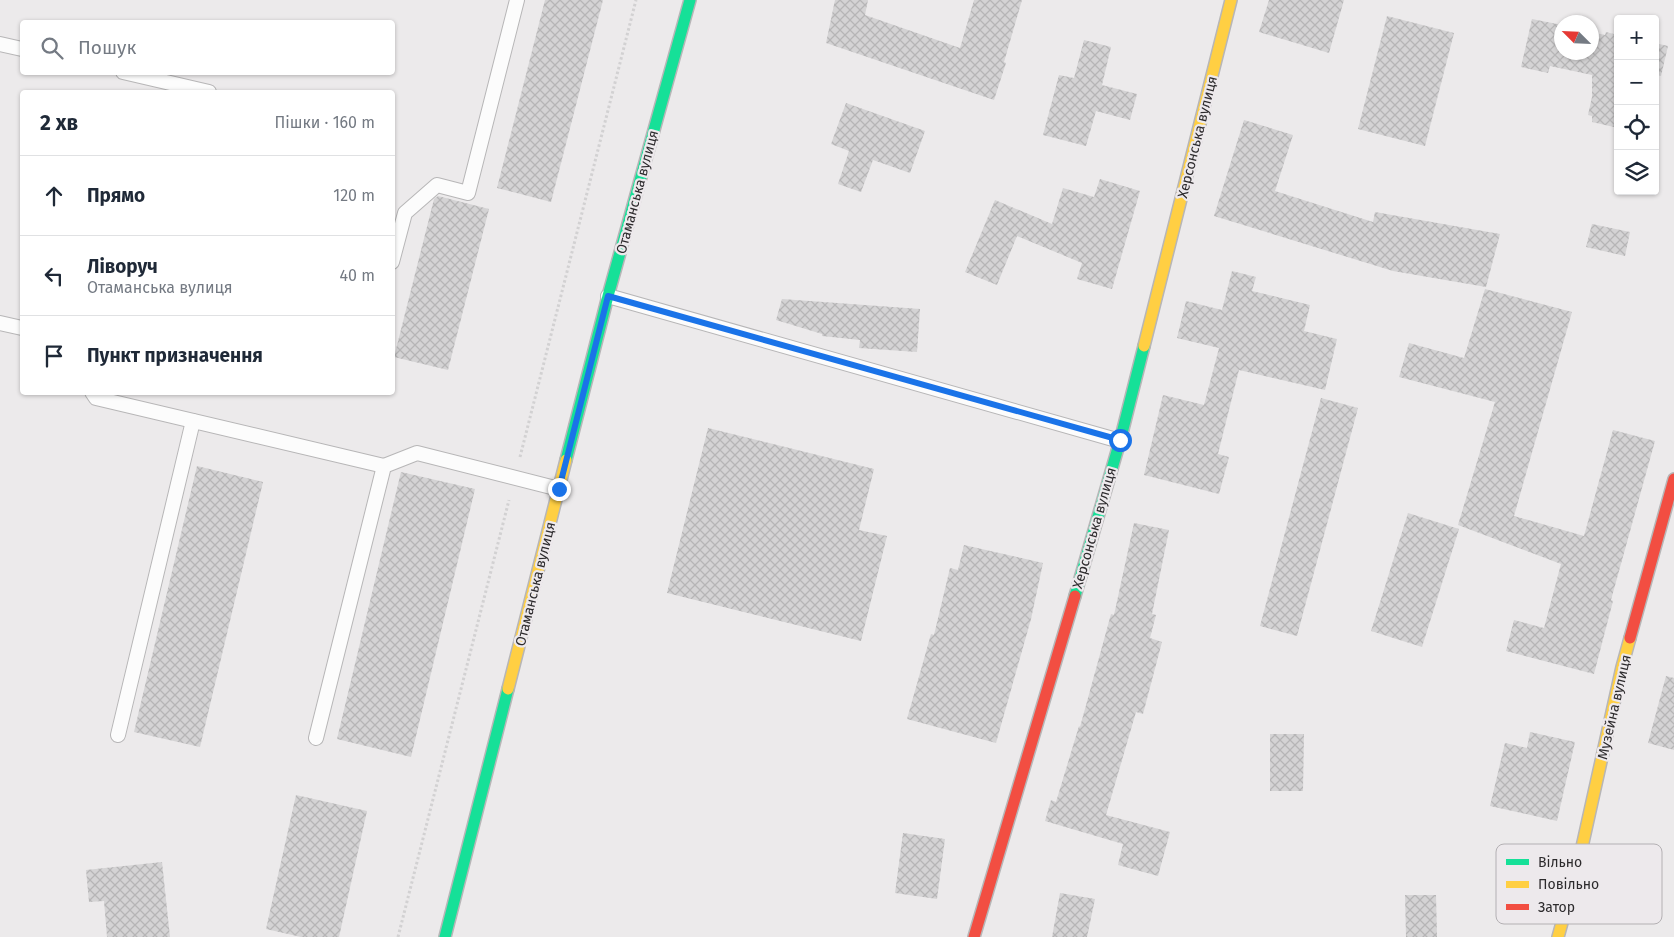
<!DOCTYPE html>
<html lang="uk">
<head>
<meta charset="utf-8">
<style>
	:root { --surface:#fff; --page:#f6f6f7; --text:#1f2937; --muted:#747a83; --line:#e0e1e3 }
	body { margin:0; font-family:"Fira Sans",sans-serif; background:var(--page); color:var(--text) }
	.controls { position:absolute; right:15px; top:15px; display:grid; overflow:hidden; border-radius:5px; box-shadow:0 1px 4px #0004 }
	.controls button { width:45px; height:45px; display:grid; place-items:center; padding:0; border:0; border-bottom:1px solid var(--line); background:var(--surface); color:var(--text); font:25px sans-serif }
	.compass { position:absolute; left:1554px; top:15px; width:45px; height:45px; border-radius:50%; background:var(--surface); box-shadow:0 1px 4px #0004; rotate:294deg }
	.stop { position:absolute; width:15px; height:15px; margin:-11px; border:4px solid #1a73e8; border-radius:50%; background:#fff }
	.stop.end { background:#1a73e8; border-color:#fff; box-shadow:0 1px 5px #0008 }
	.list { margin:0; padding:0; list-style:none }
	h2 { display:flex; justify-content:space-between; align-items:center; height:65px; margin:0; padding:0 20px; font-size:21px }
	h2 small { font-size:16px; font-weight:400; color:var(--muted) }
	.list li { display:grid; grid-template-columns:32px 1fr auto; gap:15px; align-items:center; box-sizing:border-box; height:80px; padding:0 20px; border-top:1px solid var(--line) }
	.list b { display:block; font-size:19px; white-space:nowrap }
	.list p { margin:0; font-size:16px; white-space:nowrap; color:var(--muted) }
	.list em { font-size:16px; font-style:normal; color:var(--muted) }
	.icon { flex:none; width:28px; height:28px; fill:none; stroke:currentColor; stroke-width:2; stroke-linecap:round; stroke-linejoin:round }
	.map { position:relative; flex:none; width:1674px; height:937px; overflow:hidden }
	.search { position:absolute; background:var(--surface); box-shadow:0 1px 4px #0004; left:20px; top:20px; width:375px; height:55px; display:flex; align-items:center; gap:12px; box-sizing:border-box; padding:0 18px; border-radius:5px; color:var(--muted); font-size:19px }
	.panel { position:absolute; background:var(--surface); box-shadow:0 1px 4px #0004; left:20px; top:90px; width:375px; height:305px; border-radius:5px }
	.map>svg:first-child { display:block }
	.building { fill:url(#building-cross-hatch) }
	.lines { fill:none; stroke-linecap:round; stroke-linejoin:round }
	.lane-casing { stroke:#b7b6b7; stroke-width:16 }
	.fast-casing { stroke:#b7b6b7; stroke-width:14 }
	.slow-casing { stroke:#b7b6b7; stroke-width:14 }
	.jam-casing { stroke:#b7b6b7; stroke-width:14 }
	.path { stroke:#d2d1d2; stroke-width:3; stroke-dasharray:2.5 2.5; stroke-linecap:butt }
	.lane { stroke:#fcfcfc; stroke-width:14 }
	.fast { stroke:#16e098; stroke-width:11 }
	.slow { stroke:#ffcf43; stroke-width:11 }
	.jam { stroke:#f24e42; stroke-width:11 }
	.route { stroke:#1a73e8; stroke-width:6 }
	.labels { text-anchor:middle; stroke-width:4.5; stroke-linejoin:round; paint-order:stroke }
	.street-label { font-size:14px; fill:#2d2b2d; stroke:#ede9ec }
	.key { fill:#ede9ec; stroke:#b3b0b3; stroke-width:1 }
	.key-label { font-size:14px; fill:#2d2b2d }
</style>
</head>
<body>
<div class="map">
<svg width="1674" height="937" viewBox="0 0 1674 937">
	<defs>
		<pattern id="building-cross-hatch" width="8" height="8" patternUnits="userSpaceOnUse" patternTransform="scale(1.25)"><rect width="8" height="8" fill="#d4d3d4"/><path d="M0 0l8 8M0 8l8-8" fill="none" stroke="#b6b5b6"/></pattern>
	</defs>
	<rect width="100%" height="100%" fill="#eceaeb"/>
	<g class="building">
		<polygon points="545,0 603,0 551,202 497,188"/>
		<polygon points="835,0 868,0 865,15 960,48 974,0 1022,0 1004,62 1006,63 994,100 826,43"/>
		<polygon points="1269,0 1344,0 1329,53 1259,32"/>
		<polygon points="1387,16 1454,33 1425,146 1358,129"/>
		<polygon points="1532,19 1562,25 1562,52 1592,52 1592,32 1605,35 1606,32 1618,35 1618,128 1592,122 1592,116 1588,115 1592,97 1592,75 1550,66 1548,73 1521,67"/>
		<polygon points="1084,40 1111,47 1102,85 1137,94 1130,120 1096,111 1086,146 1043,135 1059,75 1074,78"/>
		<polygon points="1655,43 1668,46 1661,76 1655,75"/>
		<polygon points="846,103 925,131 910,173 873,160 861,192 838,184 849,151 831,144"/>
		<polygon points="1244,120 1293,135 1275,191 1373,222 1375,212 1500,234 1486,287 1393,271 1214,216"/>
		<polygon points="1100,179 1140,191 1112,289 1077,279 1082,263 1017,236 997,285 965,272 995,200 1052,224 1063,188 1094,197"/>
		<polygon points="438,196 489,209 448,370 394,357 434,199"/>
		<polygon points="1592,224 1630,232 1625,256 1586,247"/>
		<polygon points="1232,271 1256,277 1252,291 1310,305 1304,331 1337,339 1325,390 1239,370 1218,454 1229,457 1219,494 1144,475 1163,395 1204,405 1219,348 1177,338 1186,301 1222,310"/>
		<polygon points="1485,289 1572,312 1514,516 1584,536 1613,430 1655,441 1611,600 1613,601 1594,674 1506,651 1514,620 1544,628 1561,564 1458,525 1495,402 1399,377 1409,343 1464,358"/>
		<polygon points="782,299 920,309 917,352 859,348 860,340 822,336 822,334 776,320"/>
		<polygon points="1321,398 1358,408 1297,636 1260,626"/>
		<polygon points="708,428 874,469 859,530 887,536 861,641 667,593"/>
		<polygon points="197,466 263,482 200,747 134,732"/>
		<polygon points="401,472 475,489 411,757 337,739"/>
		<polygon points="1408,513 1459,529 1422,647 1371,631"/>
		<polygon points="1134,523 1169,530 1152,614 1156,615 1150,638 1162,642 1143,714 1136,712 1106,815 1170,832 1158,876 1118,865 1123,844 1045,821 1051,800 1056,802 1079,726 1080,727 1111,614 1114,615"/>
		<polygon points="964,545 1043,563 1031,619 996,743 907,719 931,634 934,635 950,568 958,570"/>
		<polygon points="1666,676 1674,678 1674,750 1648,743"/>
		<polygon points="1530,732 1575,742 1557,821 1490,806 1505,743 1527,748"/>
		<polygon points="1270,734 1304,734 1303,791 1270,791"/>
		<polygon points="296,795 367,811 339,937 301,937 266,929"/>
		<polygon points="903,833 945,839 937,899 895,893"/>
		<polygon points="162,862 170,937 107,937 104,901 89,902 86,870"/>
		<polygon points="1060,893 1095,899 1087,937 1052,937"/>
		<polygon points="1405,895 1436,895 1437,937 1406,937"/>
	</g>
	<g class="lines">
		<g class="lane-casing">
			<g id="lane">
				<polyline points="0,44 22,49"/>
				<polyline points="123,72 209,92"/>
				<polyline points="392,262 405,213 437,185 468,193 517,0"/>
				<polyline points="608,296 1120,441"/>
				<polyline points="0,323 22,328"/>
				<polyline points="92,392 96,398 384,466"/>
				<polyline points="118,735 193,421"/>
				<polyline points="316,738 384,466 417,453 559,489"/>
			</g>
		</g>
		<g class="fast-casing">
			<g id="fast">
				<polyline points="566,460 608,296 690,0"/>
				<polyline points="1075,596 1120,441 1144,346"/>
				<polyline points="445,937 508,689"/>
			</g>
		</g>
		<g class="slow-casing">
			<g id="slow">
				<polyline points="1144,346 1231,0"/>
				<polyline points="508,689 566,460"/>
				<polyline points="1558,937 1578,865 1622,667 1630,638"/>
			</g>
		</g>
		<g class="jam-casing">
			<g id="jam">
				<polyline points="1630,638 1674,479"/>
				<polyline points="974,937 1075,596"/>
			</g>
		</g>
		<g class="path">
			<polyline points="520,457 636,0"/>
			<polyline points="398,937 509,500"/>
		</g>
		<use href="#lane" class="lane"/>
		<use href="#fast" class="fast"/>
		<use href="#slow" class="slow"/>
		<use href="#jam" class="jam"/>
	</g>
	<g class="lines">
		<polyline class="route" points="559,489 608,296 1120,440"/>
	</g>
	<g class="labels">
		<g class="street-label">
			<text transform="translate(1197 137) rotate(-76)" y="5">Херсонська вулиця</text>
			<text transform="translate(637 192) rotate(-75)" y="5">Отаманська вулиця</text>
			<text transform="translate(1094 528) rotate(-74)" y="5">Херсонська вулиця</text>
			<text transform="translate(535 584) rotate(-76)" y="5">Отаманська вулиця</text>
			<text transform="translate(1614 707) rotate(-77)" y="5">Музейна вулиця</text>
		</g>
	</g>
	<rect x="1496" y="844" width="166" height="80" rx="8" class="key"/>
	<rect x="1506" y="859" width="23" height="6" fill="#16e098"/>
	<rect x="1506" y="881" width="23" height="7" fill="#ffcf43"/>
	<rect x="1506" y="904" width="23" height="6" fill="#f24e42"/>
	<g class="key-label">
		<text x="1538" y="867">Вільно</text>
		<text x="1538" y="889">Повільно</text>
		<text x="1538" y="912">Затор</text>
	</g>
</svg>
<div class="controls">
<button>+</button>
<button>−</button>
<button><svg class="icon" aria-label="locate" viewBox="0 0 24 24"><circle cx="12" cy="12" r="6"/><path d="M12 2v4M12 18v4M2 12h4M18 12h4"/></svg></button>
<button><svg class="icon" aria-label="layers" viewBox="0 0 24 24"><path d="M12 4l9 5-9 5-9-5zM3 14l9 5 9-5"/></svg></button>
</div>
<svg class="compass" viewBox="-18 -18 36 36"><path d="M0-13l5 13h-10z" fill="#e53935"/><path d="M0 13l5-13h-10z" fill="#747a83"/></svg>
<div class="stop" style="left:1120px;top:440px"></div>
<div class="stop end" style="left:559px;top:489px"></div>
<div class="search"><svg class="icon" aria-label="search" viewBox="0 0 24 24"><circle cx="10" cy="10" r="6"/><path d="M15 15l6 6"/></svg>Пошук</div>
<section class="panel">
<h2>2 хв<small>Пішки · 160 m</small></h2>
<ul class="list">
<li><svg class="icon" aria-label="ahead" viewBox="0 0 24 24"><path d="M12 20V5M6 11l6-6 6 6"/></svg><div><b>Прямо</b></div><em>120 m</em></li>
<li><svg class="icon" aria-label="left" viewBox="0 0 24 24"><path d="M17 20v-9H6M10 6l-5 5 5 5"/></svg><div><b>Ліворуч</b><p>Отаманська вулиця</p></div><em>40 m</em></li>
<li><svg class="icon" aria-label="arrive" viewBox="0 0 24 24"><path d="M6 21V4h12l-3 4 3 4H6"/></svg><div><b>Пункт призначення</b></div></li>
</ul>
</section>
</div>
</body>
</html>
